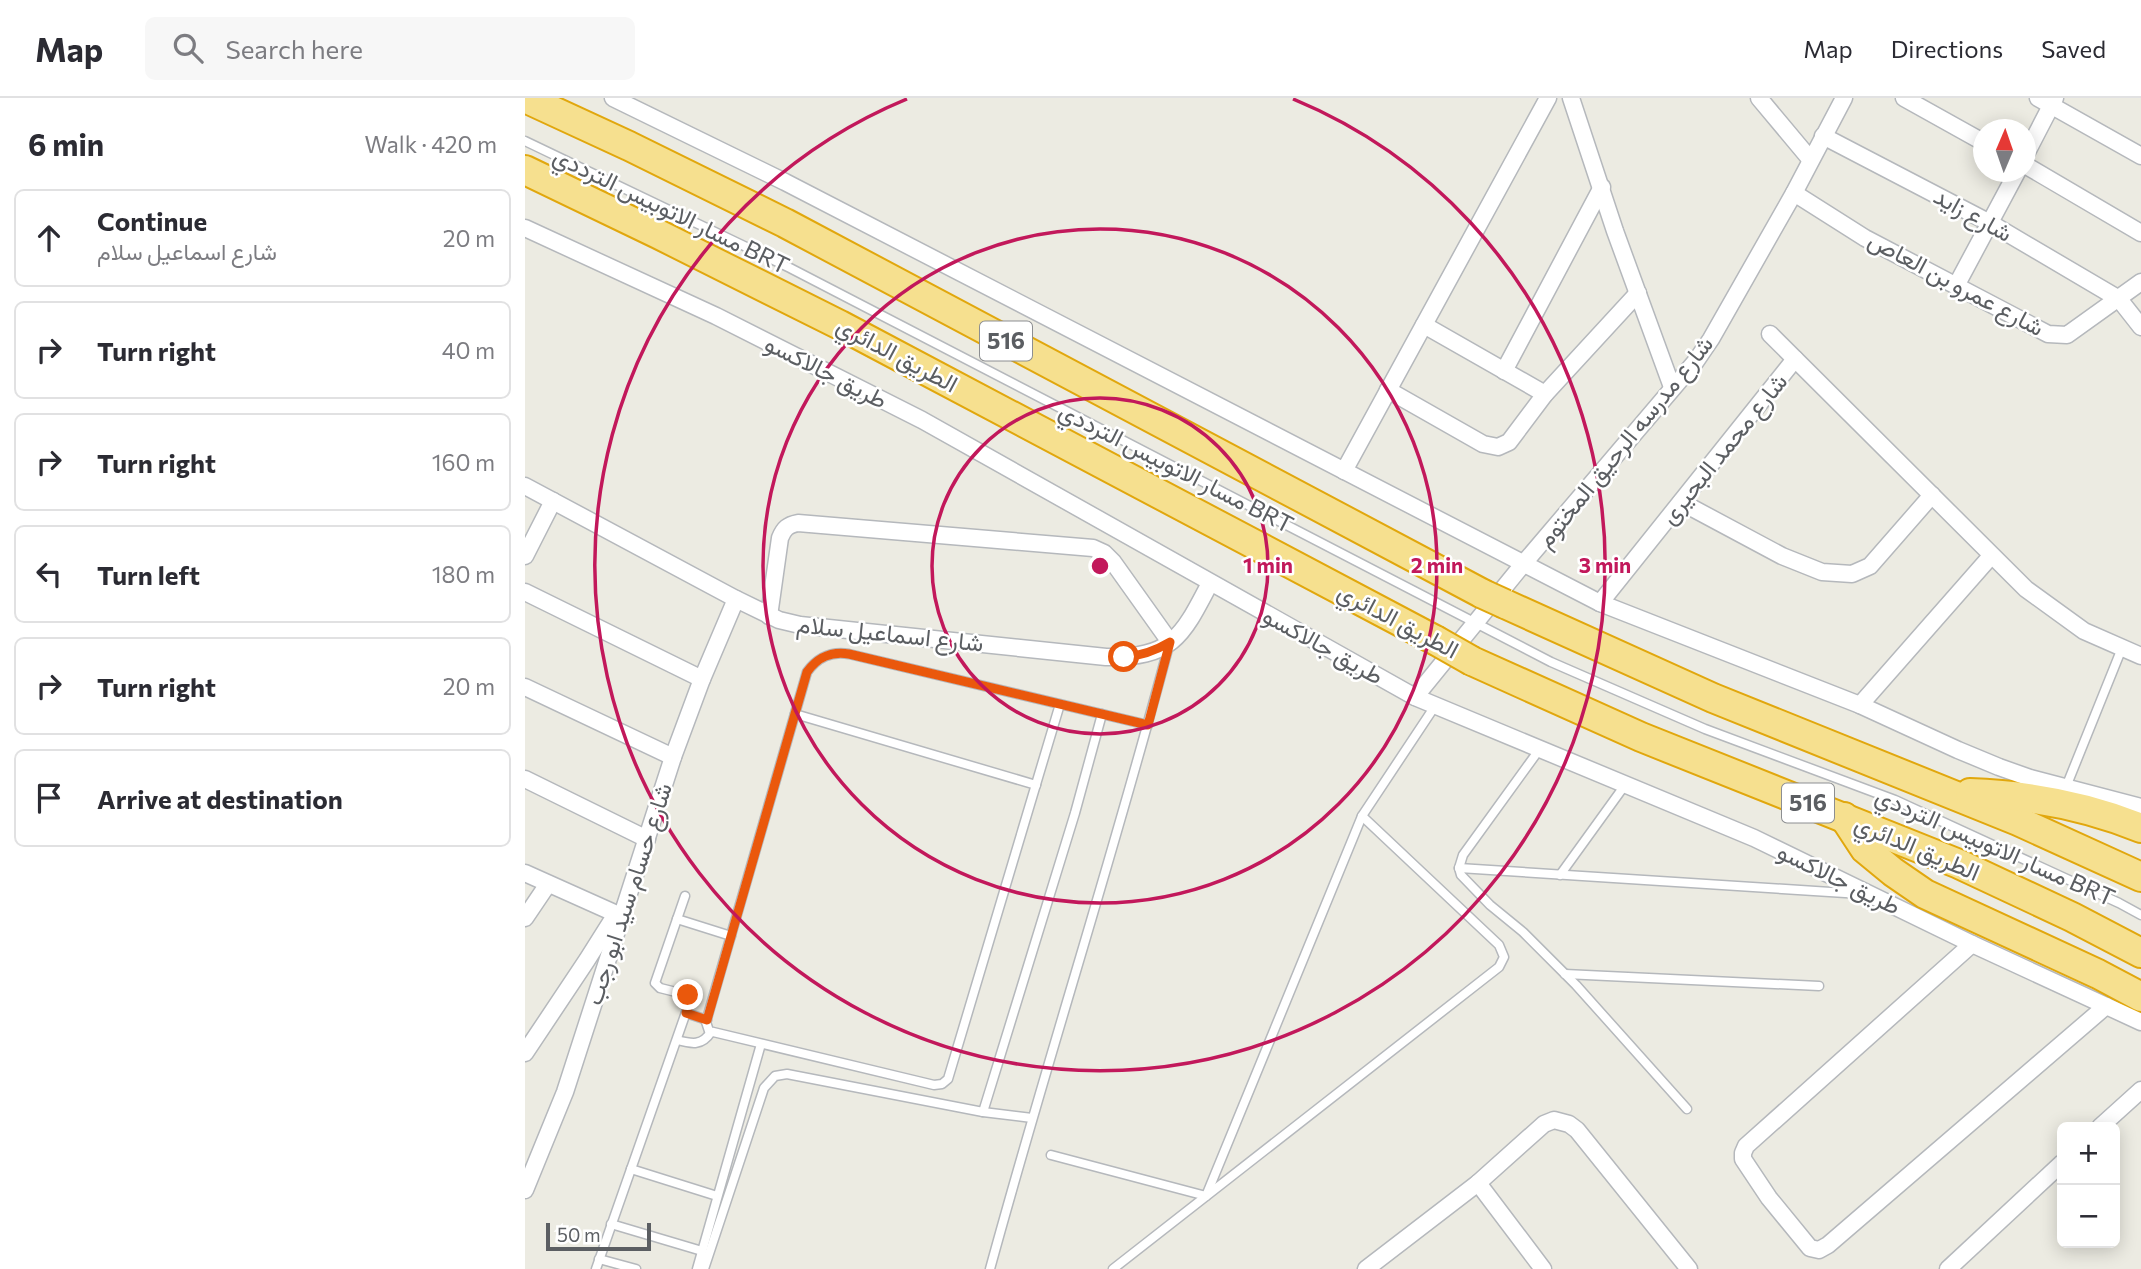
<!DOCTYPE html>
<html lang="en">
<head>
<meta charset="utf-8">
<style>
	:root { --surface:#fff; --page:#f7f7f7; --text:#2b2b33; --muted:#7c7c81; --line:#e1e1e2 }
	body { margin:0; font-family:Commissioner,Vazirmatn,sans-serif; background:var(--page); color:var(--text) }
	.controls { position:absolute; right:21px; bottom:21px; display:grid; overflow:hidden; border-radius:10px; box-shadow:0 4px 18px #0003 }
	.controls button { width:63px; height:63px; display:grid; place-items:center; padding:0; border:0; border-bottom:2px solid var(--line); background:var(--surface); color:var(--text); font:35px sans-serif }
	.compass { position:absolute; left:1448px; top:21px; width:63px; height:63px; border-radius:50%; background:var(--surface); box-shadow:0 4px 18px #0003; rotate:2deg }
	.scale { position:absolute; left:21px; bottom:18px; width:105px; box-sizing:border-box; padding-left:7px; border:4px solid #5b5e62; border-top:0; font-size:19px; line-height:24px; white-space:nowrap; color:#5b5e62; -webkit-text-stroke:5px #fff; paint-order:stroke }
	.stop { position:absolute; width:21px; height:21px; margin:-16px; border:5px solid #ea580c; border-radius:50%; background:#fff }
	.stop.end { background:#ea580c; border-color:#fff; box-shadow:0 2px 7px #0008 }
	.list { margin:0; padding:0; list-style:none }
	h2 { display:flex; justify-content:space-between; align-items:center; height:91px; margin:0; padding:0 28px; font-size:30px }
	h2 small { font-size:23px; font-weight:400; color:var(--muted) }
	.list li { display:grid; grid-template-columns:46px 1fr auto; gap:21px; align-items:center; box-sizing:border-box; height:98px; margin:0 14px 14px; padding:0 14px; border:2px solid var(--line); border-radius:10px }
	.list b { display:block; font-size:26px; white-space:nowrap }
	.list p { margin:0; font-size:23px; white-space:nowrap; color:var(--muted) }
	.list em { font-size:23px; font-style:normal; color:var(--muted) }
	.icon { flex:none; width:38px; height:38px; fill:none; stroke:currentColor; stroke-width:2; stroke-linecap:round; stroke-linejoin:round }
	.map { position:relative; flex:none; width:1616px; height:1171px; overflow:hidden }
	header { display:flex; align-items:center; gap:42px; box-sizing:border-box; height:98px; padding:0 35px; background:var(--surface); border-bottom:2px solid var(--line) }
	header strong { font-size:33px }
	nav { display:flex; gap:38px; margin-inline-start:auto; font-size:24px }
	.search { width:490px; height:63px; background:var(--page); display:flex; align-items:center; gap:18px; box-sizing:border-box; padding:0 24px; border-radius:10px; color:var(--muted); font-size:26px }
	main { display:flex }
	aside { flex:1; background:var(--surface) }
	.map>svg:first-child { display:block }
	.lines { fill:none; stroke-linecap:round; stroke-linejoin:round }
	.lane-casing { stroke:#b5b8bc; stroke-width:11 }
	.street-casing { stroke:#b5b8bc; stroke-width:19 }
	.highway-casing { stroke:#e1a70d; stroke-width:32 }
	.lane { stroke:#fff; stroke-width:8 }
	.street { stroke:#fff; stroke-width:16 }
	.highway { stroke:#f6e08f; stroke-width:28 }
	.highway-bridge-casing { stroke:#e1a70d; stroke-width:32; stroke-linecap:butt }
	.highway-bridge { stroke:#f6e08f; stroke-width:28 }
	.route { stroke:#ea580c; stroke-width:9 }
	.ring { fill:none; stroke:#c2185b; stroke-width:3.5 }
	.labels { text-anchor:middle; stroke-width:5; stroke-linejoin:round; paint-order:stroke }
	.shield { fill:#fff; stroke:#8c8e91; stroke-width:2 }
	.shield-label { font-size:23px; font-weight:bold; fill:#5b5e62 }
	.street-label { font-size:24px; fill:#5b5e62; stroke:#fff }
	.centre { fill:#c2185b; stroke:#fff; stroke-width:3.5 }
	.ring-label { font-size:21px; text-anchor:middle; font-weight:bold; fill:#c2185b; stroke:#fff; stroke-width:5; stroke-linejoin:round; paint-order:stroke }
</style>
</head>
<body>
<header>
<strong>Map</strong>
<div class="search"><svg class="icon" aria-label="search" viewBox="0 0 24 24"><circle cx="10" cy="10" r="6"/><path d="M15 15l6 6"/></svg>Search here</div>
<nav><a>Map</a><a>Directions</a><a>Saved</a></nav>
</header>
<main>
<aside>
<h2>6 min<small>Walk · 420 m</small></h2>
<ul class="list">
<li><svg class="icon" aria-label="ahead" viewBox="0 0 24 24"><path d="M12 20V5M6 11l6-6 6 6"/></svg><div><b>Continue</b><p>شارع اسماعيل سلام</p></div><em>20 m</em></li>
<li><svg class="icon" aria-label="right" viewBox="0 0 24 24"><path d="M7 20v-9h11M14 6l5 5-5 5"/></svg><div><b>Turn right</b></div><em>40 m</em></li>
<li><svg class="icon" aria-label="right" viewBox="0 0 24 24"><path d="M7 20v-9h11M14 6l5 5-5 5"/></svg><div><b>Turn right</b></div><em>160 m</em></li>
<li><svg class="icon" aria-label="left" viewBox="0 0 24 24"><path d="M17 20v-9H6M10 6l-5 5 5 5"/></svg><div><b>Turn left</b></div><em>180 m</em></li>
<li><svg class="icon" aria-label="right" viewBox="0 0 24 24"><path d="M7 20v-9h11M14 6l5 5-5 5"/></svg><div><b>Turn right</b></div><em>20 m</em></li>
<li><svg class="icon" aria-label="arrive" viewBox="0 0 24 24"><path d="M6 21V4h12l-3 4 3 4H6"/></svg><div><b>Arrive at destination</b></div></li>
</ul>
</aside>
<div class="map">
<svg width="1616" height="1171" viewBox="0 0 1616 1171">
	<rect width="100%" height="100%" fill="#ecebe2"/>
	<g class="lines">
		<g class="lane-casing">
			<g id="lane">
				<polyline points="0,43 265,170 1026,564 1180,631 1370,702 1594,805 1616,817"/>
				<path d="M535,606l-112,375 -6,5 -8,1 -225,-54 -3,-9 101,-350c11,-15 24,-21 42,-18l299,71"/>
				<polyline points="270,616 511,687"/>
				<polyline points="1014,652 938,757 934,770 936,777 965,807 998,834 1051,887 1162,1011"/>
				<polyline points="1541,689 1597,550"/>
				<polyline points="934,770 1336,796"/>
				<polyline points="1035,777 1100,687"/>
				<polyline points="152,821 206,838"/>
				<polyline points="1040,876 1294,888"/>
				<polyline points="161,915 182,922"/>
				<path d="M152,942c15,4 25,6 34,-8"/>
				<polyline points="458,1014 550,715 577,616"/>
				<polyline points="526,1057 681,1098 837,718 910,608"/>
				<polyline points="106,1071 192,1098"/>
				<polyline points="86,1126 177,1153"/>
				<polyline points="74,1161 111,1171"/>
				<polyline points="71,1171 165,903 163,897 135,890 130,885 160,798"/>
				<polyline points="172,1171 236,946"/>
				<polyline points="179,1171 239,990 250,978 262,976 458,1014 507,1020"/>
				<path d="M465,1171c57,-209 124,-415 179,-624"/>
				<polyline points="588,1171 974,869 979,859 974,847 837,718"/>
			</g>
		</g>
		<g class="street-casing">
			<g id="street">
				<polyline points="88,0 260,84 1075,505 1335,607 1433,652 1474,669 1505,680 1616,709"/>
				<polyline points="1046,0 1090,133 1147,289"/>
				<polyline points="1234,0 1285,61"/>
				<polyline points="1379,0 1458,44"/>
				<polyline points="1513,0 1616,58"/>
				<polyline points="1298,38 1465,125 1594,201 1616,229"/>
				<polyline points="1500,58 1530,0"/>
				<polyline points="1500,67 1616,135"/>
				<polyline points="1269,95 1340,140 1523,236 1542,237 1616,184"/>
				<polyline points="0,130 191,218 397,322 890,599 1229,740 1447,846 1616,924"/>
				<polyline points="1431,188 1492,74"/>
				<polyline points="899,227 1020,296"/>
				<polyline points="1245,236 1501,491 1559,533 1616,558"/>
				<polyline points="979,273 1077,89"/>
				<polyline points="863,292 958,346 973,349 984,344 1020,296 1113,195"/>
				<polyline points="819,373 1023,0"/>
				<path d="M0,388l211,113 43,21 21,5 306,32c66,1 76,-20 104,-74"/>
				<polyline points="1156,404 1257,458 1297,474 1327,476 1345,468 1407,397"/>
				<polyline points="0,458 28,403"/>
				<polyline points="0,494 177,581"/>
				<polyline points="1075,505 1270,261"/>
				<path d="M244,518l11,-78c4,-10 8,-13 18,-15l295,25 11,5 9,9 57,80"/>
				<polyline points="0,589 148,659"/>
				<polyline points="890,599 999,465 1171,263 1186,241 1269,95 1319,0"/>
				<polyline points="1335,607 1466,458"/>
				<polyline points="0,681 122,741"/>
				<polyline points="0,775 96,818"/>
				<polyline points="0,820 23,786"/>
				<polyline points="1447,846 1221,1048 1218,1055 1218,1061 1244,1100 1285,1150 1294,1152 1303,1147 1581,908"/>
				<polyline points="0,955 62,862 91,816"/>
				<polyline points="1575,1029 1616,992"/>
				<polyline points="953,1085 1018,1171"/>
				<polyline points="0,1092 40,994 148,659 177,581 211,501"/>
				<polyline points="841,1171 953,1085 1019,1026 1029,1022 1044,1026 1052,1032 1164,1171"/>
				<polyline points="1423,1171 1537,1065"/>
			</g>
		</g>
		<g class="highway-casing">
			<g id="highway">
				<polyline points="0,0 104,48 260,125 958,496"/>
				<polyline points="0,72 133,136 315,227 910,542"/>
				<polyline points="980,506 1188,600 1493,723 1616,779"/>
				<polyline points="947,563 1116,639 1434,766 1547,819 1616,855"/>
				<path d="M1445,695c58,2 117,13 171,35"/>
				<polyline points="1319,719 1340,751 1368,774 1400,796 1573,876 1616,899"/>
			</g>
		</g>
		<use href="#lane" class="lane"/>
		<use href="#street" class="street"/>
		<use href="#highway" class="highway"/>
		<g class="highway-bridge-casing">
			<g id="highway-bridge">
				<polyline points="958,496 980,506"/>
				<polyline points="910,542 947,563"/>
			</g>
		</g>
		<use href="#highway-bridge" class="highway-bridge"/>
	</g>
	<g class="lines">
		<path class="route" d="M163,897l2,6 -4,12 21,7 100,-348c11,-15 24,-21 42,-18l299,71 22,-83c-15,9 -28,14 -46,15"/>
	</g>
	<g class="ring">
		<circle cx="575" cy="468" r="168"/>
		<circle cx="575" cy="468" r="337"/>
		<path d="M768 1A505 505 0 1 1 382 1"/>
	</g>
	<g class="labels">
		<g class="shield">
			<rect x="455" y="223.5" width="52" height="39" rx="5"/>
			<rect x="1257" y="685.5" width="52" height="39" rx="5"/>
		</g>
		<g class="shield-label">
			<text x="481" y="251">516</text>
			<text x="1283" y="713">516</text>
		</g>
		<g class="street-label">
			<text transform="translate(146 113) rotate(26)" y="8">مسار الاتوبيس الترددي BRT</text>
			<text transform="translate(1448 117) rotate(29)" y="8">شارع زايد</text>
			<text transform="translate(1431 186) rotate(28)" y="8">شارع عمرو بن العاص</text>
			<text transform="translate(372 257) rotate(28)" y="8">الطريق الدائري</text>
			<text transform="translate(301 274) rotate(27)" y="8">طريق جالاكسو</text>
			<text transform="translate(1100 344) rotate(-51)" y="8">شارع مدرسه الرحيق المختوم</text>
			<text transform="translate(1199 351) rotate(-51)" y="8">شارع محمد البحيرى</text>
			<text transform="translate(651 370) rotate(27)" y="8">مسار الاتوبيس الترددي BRT</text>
			<text transform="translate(873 523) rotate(28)" y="8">الطريق الدائري</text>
			<text transform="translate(365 536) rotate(6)" y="8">شارع اسماعيل سلام</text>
			<text transform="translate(798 548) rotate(29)" y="8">طريق جالاكسو</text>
			<text transform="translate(1470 749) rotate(24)" y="8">مسار الاتوبيس الترددي BRT</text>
			<text transform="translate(1392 750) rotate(23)" y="8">الطريق الدائري</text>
			<text transform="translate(1314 781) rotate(26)" y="8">طريق جالاكسو</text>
			<text transform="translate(104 796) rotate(-72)" y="8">شارع حسام سيد ابو رجب</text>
		</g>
	</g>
	<circle cx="575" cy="468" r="10" class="centre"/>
	<g class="ring-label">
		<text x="743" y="475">1 min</text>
		<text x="912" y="475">2 min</text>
		<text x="1080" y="475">3 min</text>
	</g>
</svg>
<div class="controls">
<button>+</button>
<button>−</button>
</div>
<svg class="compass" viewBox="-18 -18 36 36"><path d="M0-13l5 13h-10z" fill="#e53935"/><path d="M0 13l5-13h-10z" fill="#7c7c81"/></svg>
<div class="scale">50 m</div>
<div class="stop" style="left:599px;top:559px"></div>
<div class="stop end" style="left:163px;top:897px"></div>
</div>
</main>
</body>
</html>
